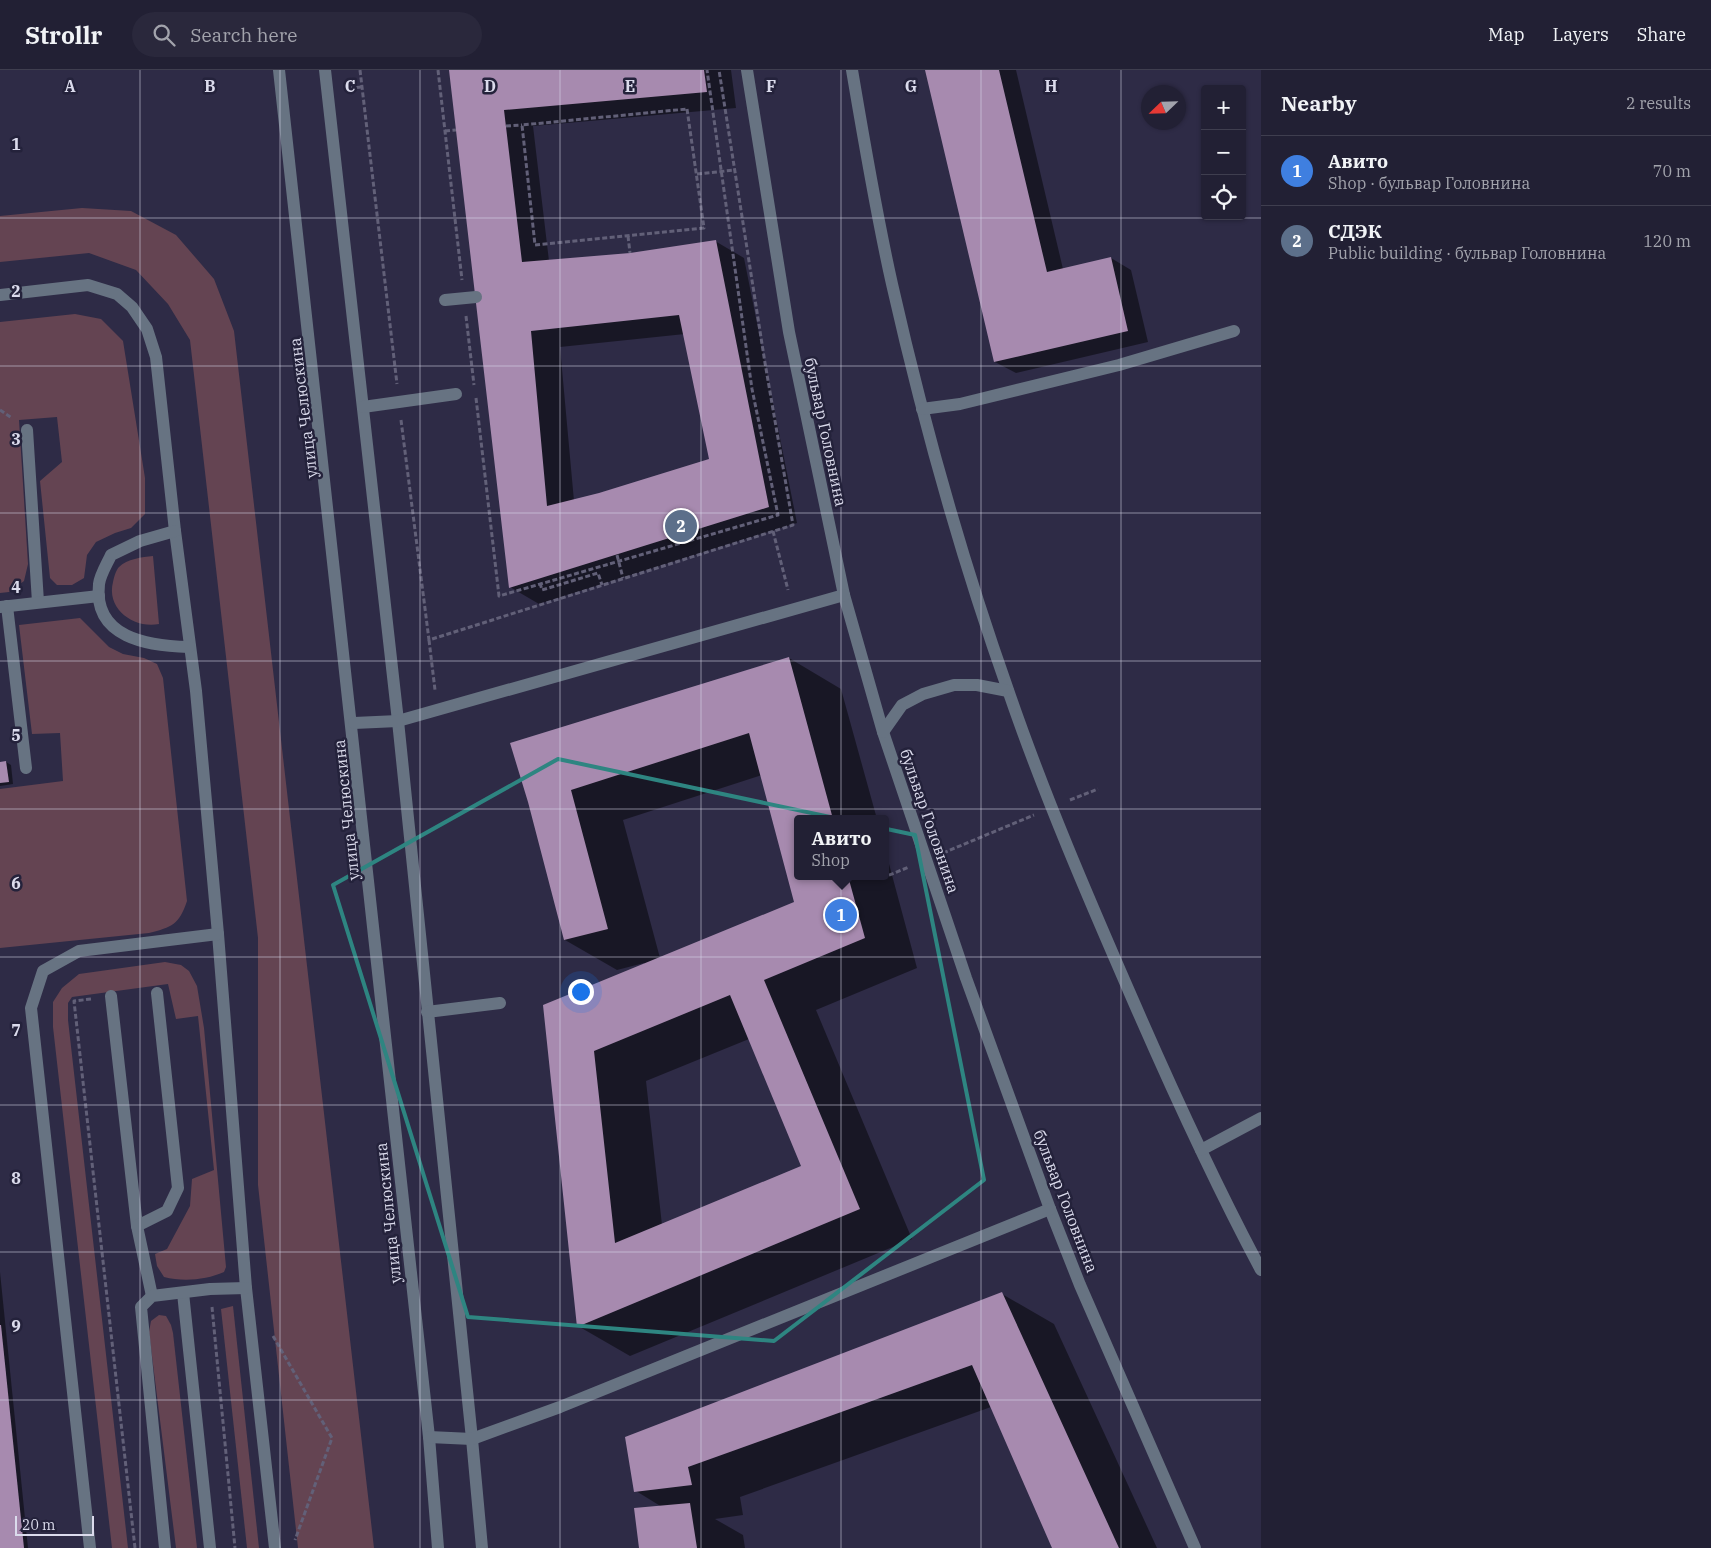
<!DOCTYPE html>
<html lang="en">
<head>
<meta charset="utf-8">
<style>
	:root { --surface:#222034; --page:#2a283c; --text:#f1f3f6; --muted:#a2a3ac; --line:#3f3e4f; --accent:#db2777 }
	body { margin:0; font-family:"IBM Plex Serif",serif; background:var(--page); color:var(--text) }
	.controls { position:absolute; right:15px; top:15px; display:grid; overflow:hidden; border-radius:5px; box-shadow:0 1px 4px #0004 }
	.controls button { width:45px; height:45px; display:grid; place-items:center; padding:0; border:0; border-bottom:1px solid var(--line); background:var(--surface); color:var(--text); font:25px sans-serif }
	.compass { position:absolute; left:1141px; top:15px; width:45px; height:45px; border-radius:50%; background:var(--surface); box-shadow:0 1px 4px #0004; rotate:247deg }
	.scale { position:absolute; left:15px; bottom:12px; width:79px; box-sizing:border-box; padding-left:5px; border:2px solid #dbdbec; border-top:0; font-size:14px; line-height:18px; white-space:nowrap; color:#dbdbec; -webkit-text-stroke:4px #24223b; paint-order:stroke }
	.you { position:absolute; left:580px; top:921px; width:18px; height:18px; margin:-12px; border:4px solid #fff; border-radius:50%; background:#1a73e8; box-shadow:0 0 0 8px #1a73e833 }
	.badge { display:grid; place-items:center; width:32px; height:32px; border-radius:50%; background:var(--accent); color:#fff; font-size:16px; font-weight:700 }
	.pin { position:absolute; translate:-50% -50%; border:2px solid #fff; box-shadow:0 1px 5px #0006 }
	.popup { position:absolute; left:794px; top:745px; width:95px; height:65px; box-sizing:border-box; display:grid; place-content:center; border-radius:5px; background:var(--surface); filter:drop-shadow(0 1px 4px #0005); font-size:16px; white-space:nowrap; color:var(--muted) }
	.popup b { font-size:19px; color:var(--text) }
	.popup::after { content:''; position:absolute; left:50%; top:100%; margin-left:-10px; border:10px solid transparent; border-top-color:var(--surface) }
	.list { margin:0; padding:0; list-style:none }
	h2 { display:flex; justify-content:space-between; align-items:center; height:65px; margin:0; padding:0 20px; font-size:21px }
	h2 small { font-size:16px; font-weight:400; color:var(--muted) }
	.list li { display:grid; grid-template-columns:32px 1fr auto; gap:15px; align-items:center; box-sizing:border-box; height:70px; padding:0 20px; border-top:1px solid var(--line) }
	.list b { display:block; font-size:19px; white-space:nowrap }
	.list p { margin:0; font-size:16px; white-space:nowrap; color:var(--muted) }
	.list em { font-size:16px; font-style:normal; color:var(--muted) }
	.icon { flex:none; width:28px; height:28px; fill:none; stroke:currentColor; stroke-width:2; stroke-linecap:round; stroke-linejoin:round }
	.map { position:relative; flex:none; width:1261px; height:1478px; overflow:hidden }
	header { display:flex; align-items:center; gap:30px; box-sizing:border-box; height:70px; padding:0 25px; background:var(--surface); border-bottom:1px solid var(--line) }
	header strong { font-size:24px }
	nav { display:flex; gap:28px; margin-inline-start:auto; font-size:18px }
	.search { width:350px; height:45px; background:var(--page); display:flex; align-items:center; gap:12px; box-sizing:border-box; padding:0 18px; border-radius:28px; color:var(--muted); font-size:19px }
	main { display:flex }
	aside { flex:1; background:var(--surface) }
	.map>svg:first-child { display:block }
	.green { fill:#644452 }
	.shadow { fill:#0007; fill-rule:evenodd }
	.building { fill:#a78aaf; fill-rule:evenodd }
	.lines { fill:none; stroke-linecap:round; stroke-linejoin:round }
	.path { stroke:#626078; stroke-width:3; stroke-dasharray:5 2.5; stroke-linecap:butt }
	.minor { stroke:#677382; stroke-width:12 }
	.marked { fill:none; stroke:#2e8581; stroke-width:4; stroke-linejoin:round }
	.grid { fill:none; stroke:#dbdbec; stroke-width:1; stroke-opacity:0.55 }
	.labels { text-anchor:middle; stroke-width:5; stroke-linejoin:round; paint-order:stroke }
	.street-label { font-size:16px; fill:#dbdbec; stroke:#24223b }
	.grid-label { font-size:16px; text-anchor:middle; font-weight:bold; fill:#dbdbec; stroke:#24223b; stroke-width:5; stroke-linejoin:round; paint-order:stroke }
</style>
</head>
<body>
<header>
<strong>Strollr</strong>
<div class="search"><svg class="icon" aria-label="search" viewBox="0 0 24 24"><circle cx="10" cy="10" r="6"/><path d="M15 15l6 6"/></svg>Search here</div>
<nav><a>Map</a><a>Layers</a><a>Share</a></nav>
</header>
<main>
<div class="map">
<svg width="1261" height="1478" viewBox="0 0 1261 1478">
	<rect width="100%" height="100%" fill="#2e2b46"/>
	<g class="green">
		<polygon points="82,138 131,141 176,165 214,209 234,261 374,1478 298,1478 258,1115 258,868 190,270 168,234 136,200 89,183 0,192 0,146"/>
		<polygon points="75,244 101,249 123,271 145,408 145,444 131,458 115,463 96,472 87,485 84,508 72,515 57,515 50,508 40,411 62,392 57,347 19,350 28,494 24,511 9,522 0,523 0,252"/>
		<path d="M153,486l6,68c-25,5 -53,-15 -46,-42 1,-5 3,-12 6,-15 8,-8 23,-10 34,-11z"/>
		<path d="M80,548l29,29 14,7 21,4 13,6 6,14 24,223c-8,24 -15,26 -38,32l-149,15v-159l63,-8 -3,-48 -28,1 -13,-109z"/>
		<path d="M165,892l16,3 8,6 8,15 7,42 22,239 -2,5c-18,8 -41,10 -60,5l-7,-11 -2,-12 12,-5 23,-43 2,-27 22,-9 -16,-154 -22,3 -8,-35 -96,13 -4,6v17l60,528h-16l-59,-521v-25l9,-14 17,-14z"/>
		<polygon points="233,1236 259,1478 247,1478 221,1239"/>
		<polygon points="159,1245 166,1246 171,1255 173,1263 197,1478 176,1478 149,1262 151,1251"/>
	</g>
	<g class="shadow">
		<path d="M450,0h281l5,38 -203,18 16,135 82,-7 84,-13 29,17 53,265 -258,81 -29,-17zM685,264l26,126 -137,41 -14,-154z"/>
		<polygon points="926,0 1016,0 1063,199 1111,188 1131,200 1148,272 1016,303 995,292"/>
		<path d="M789,588l52,31 36,130h-80v57h88v-27l32,119 -101,42 96,229 -282,117 -52,-30 -34,-320 101,-41 -1,-2 -27,7 -52,-30 -36,-138zM762,705l34,127 -136,56 -37,-138zM749,969l54,128 -141,58 -16,-144z"/>
		<polygon points="6,692 11,695 13,714 0,716 0,693"/>
		<polygon points="0,1202 28,1478 0,1478"/>
		<polygon points="1002,1224 1054,1254 1157,1478 1053,1478 991,1337 740,1427 743,1445 715,1449 743,1465 745,1478 641,1478 662,1437 636,1421"/>
	</g>
	<g class="building">
		<path d="M449,0h255l3,22 -203,18 18,152 108,-9 86,-13 53,267 -260,81zM679,245l30,144 -110,34 -52,13 -16,-175z"/>
		<polygon points="925,0 999,0 1047,202 1111,187 1128,261 994,292"/>
		<path d="M789,587l44,162h-36v57h51l17,62 -101,42 96,229 -283,118 -34,-322 251,-103 -45,-169 -178,57 37,139 -44,11 -36,-138 -18,-59zM730,925l71,171 -186,77 -21,-192z"/>
		<polygon points="6,691 9,712 0,713 0,692"/>
		<polygon points="1002,1222 1119,1478 1052,1478 972,1295 688,1397 692,1415 634,1422 625,1367"/>
		<polygon points="0,1255 1,1255 24,1478 0,1478"/>
		<polygon points="690,1433 697,1478 639,1478 634,1438"/>
	</g>
	<g class="lines">
		<g class="path">
			<polyline points="360,0 397,314"/>
			<polyline points="438,0 462,210"/>
			<polyline points="349,18 362,17"/>
			<polygon points="687,39 704,158 535,175 522,55"/>
			<polyline points="506,56 522,55"/>
			<polyline points="445,61 456,60"/>
			<polyline points="697,104 735,100"/>
			<polyline points="628,166 630,183"/>
			<polyline points="466,246 474,315"/>
			<polyline points="476,328 499,526 778,445 752,319 707,0"/>
			<polyline points="0,340 12,348"/>
			<polyline points="401,350 429,570 793,455 765,293 719,0"/>
			<polyline points="773,461 788,520"/>
			<polyline points="617,485 623,508"/>
			<polyline points="540,513 542,520 598,503 602,515"/>
			<polyline points="429,570 435,620"/>
			<polyline points="1070,730 1098,719"/>
			<polyline points="943,783 1034,745"/>
			<polyline points="882,808 909,797"/>
			<polyline points="91,929 74,931 135,1478"/>
			<polyline points="212,1237 235,1478"/>
			<polyline points="273,1266 332,1368 295,1470"/>
		</g>
		<g class="minor">
			<path d="M279,0c54,455 101,911 150,1367l9,111"/>
			<polyline points="325,0 398,651 472,1369 482,1478"/>
			<polyline points="747,0 789,262 844,525 883,662 966,908 1050,1139 1080,1215 1195,1478"/>
			<path d="M852,0c12,71 24,143 40,214 31,137 69,273 116,406 36,105 80,207 124,308 40,92 82,184 129,272"/>
			<polyline points="0,225 88,215 117,224 132,237 147,259 156,287 175,461 196,621 218,864 246,1218 275,1478"/>
			<polyline points="445,230 476,227"/>
			<polyline points="363,337 456,324"/>
			<polyline points="922,339 960,334 1119,295 1234,261"/>
			<polyline points="27,360 38,532"/>
			<path d="M175,461l-35,10 -29,14c-4,9 -11,20 -12,29 -6,54 49,62 90,63"/>
			<polyline points="7,536 26,698"/>
			<polyline points="0,537 99,526"/>
			<polyline points="354,653 398,651 844,525"/>
			<polyline points="883,662 902,635 923,624 954,615 977,615 1008,621"/>
			<polyline points="111,926 137,1156 152,1226"/>
			<polyline points="427,942 500,933"/>
			<polyline points="1201,1080 1261,1048"/>
			<polyline points="137,1156 167,1141 178,1118 157,923"/>
			<polyline points="183,1223 210,1478"/>
			<polyline points="429,1367 472,1369 560,1337 1050,1139"/>
			<polyline points="90,1478 31,938 43,901 79,881 218,864"/>
			<polyline points="165,1478 141,1237 152,1226 210,1219 246,1218"/>
		</g>
	</g>
	<path class="marked" d="M558,689l357,76 69,345 -210,161 -306,-24 -135,-432z"/>
	<path class="grid" d="M140,0v1478M280,0v1478M420,0v1478M560,0v1478M701,0v1478M841,0v1478M981,0v1478M1121,0v1478M0,148h1261M0,296h1261M0,443h1261M0,591h1261M0,739h1261M0,887h1261M0,1035h1261M0,1182h1261M0,1330h1261"/>
	<g class="labels">
		<g class="street-label">
			<text transform="translate(303 338) rotate(-97)" y="6">улица Челюскина</text>
			<text transform="translate(826 362) rotate(78)" y="6">бульвар Головнина</text>
			<text transform="translate(346 740) rotate(-96)" y="6">улица Челюскина</text>
			<text transform="translate(930 751) rotate(71)" y="6">бульвар Головнина</text>
			<text transform="translate(1066 1131) rotate(69)" y="6">бульвар Головнина</text>
			<text transform="translate(388 1143) rotate(-96)" y="6">улица Челюскина</text>
		</g>
	</g>
	<g class="grid-label">
		<text x="70" y="22">A</text>
		<text x="210" y="22">B</text>
		<text x="350" y="22">C</text>
		<text x="490" y="22">D</text>
		<text x="630" y="22">E</text>
		<text x="771" y="22">F</text>
		<text x="911" y="22">G</text>
		<text x="1051" y="22">H</text>
		<text x="16" y="80">1</text>
		<text x="16" y="227">2</text>
		<text x="16" y="375">3</text>
		<text x="16" y="523">4</text>
		<text x="16" y="671">5</text>
		<text x="16" y="819">6</text>
		<text x="16" y="966">7</text>
		<text x="16" y="1114">8</text>
		<text x="16" y="1262">9</text>
	</g>
</svg>
<div class="controls">
<button>+</button>
<button>−</button>
<button><svg class="icon" aria-label="locate" viewBox="0 0 24 24"><circle cx="12" cy="12" r="6"/><path d="M12 2v4M12 18v4M2 12h4M18 12h4"/></svg></button>
</div>
<svg class="compass" viewBox="-18 -18 36 36"><path d="M0-13l5 13h-10z" fill="#e53935"/><path d="M0 13l5-13h-10z" fill="#a2a3ac"/></svg>
<div class="scale">20 m</div>
<div class="you"></div>
<div class="pin badge" style="left:841px;top:845px;background:#3f7fe0">1</div>
<div class="popup"><b>Авито</b>Shop</div>
<div class="pin badge" style="left:681px;top:456px;background:#5c6f8a">2</div>
</div>
<aside>
<h2>Nearby<small>2 results</small></h2>
<ul class="list">
<li><span class="badge" style="background:#3f7fe0">1</span><div><b>Авито</b><p>Shop · бульвар Головнина</p></div><em>70 m</em></li>
<li><span class="badge" style="background:#5c6f8a">2</span><div><b>СДЭК</b><p>Public building · бульвар Головнина</p></div><em>120 m</em></li>
</ul>
</aside>
</main>
</body>
</html>
